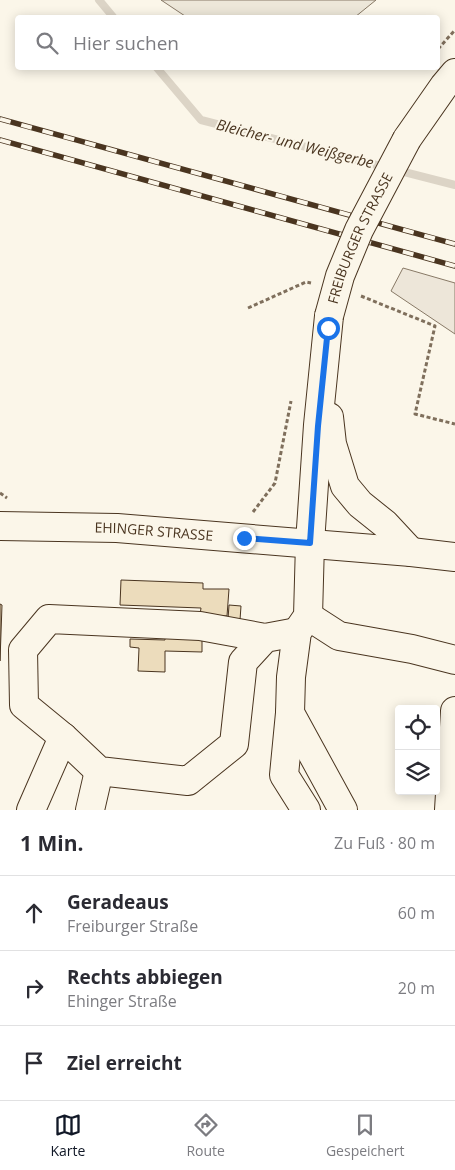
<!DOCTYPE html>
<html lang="de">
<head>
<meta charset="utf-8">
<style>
	:root { --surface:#fff; --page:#f7f7f7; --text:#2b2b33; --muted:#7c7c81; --line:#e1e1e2; --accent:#111827 }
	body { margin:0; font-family:"Open Sans",sans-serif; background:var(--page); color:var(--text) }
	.controls { position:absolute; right:15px; bottom:15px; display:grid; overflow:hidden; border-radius:5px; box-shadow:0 2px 12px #0003 }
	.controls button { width:45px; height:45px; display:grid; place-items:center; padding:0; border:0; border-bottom:1px solid var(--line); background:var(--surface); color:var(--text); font:25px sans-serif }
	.stop { position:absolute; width:15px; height:15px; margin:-11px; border:4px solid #1a73e8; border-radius:50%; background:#fff }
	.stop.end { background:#1a73e8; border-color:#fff; box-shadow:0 1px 5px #0008 }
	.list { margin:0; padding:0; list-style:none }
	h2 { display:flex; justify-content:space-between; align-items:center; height:65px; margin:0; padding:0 20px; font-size:21px }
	h2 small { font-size:16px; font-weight:400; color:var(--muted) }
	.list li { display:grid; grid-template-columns:32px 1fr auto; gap:15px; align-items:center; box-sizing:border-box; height:75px; padding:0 20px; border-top:1px solid var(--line) }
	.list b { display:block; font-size:19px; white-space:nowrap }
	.list p { margin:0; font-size:16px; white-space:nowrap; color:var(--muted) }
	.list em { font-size:16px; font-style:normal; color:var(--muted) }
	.icon { flex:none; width:28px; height:28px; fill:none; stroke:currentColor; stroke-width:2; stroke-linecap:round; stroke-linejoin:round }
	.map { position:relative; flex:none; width:455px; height:810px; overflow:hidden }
	.search { position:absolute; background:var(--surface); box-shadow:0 2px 12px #0003; left:15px; right:15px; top:15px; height:55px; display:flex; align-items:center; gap:12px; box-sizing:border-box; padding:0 18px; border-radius:5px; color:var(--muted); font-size:19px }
	.sheet { height:290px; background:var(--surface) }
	nav { display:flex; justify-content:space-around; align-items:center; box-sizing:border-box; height:70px; border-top:1px solid var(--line); background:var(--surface); font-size:14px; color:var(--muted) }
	nav a { display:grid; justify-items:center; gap:2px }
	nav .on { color:var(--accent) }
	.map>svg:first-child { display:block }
	.green { fill:#ede6d9; stroke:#887966 }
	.parking { fill:#ede7d9; stroke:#887966 }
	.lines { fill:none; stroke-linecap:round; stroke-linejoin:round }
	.stream { stroke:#dcd4c6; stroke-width:8 }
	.building { fill:#ecdcbc; stroke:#4a3520 }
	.minor-casing { stroke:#4a3520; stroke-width:30 }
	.major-casing { stroke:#4a3520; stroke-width:30 }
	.path { stroke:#7f6f5c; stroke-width:3; stroke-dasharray:4 2.5; stroke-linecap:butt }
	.minor { stroke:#fbf6e9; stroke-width:28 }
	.major { stroke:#fbf6e9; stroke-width:28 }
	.rail-casing { stroke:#4a3520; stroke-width:5.5 }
	.rail { stroke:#fbf6e9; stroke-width:4; stroke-dasharray:11; stroke-linecap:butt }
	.minor-bridge-casing { stroke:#4a3520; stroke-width:30; stroke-linecap:butt }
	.minor-bridge { stroke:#fbf6e9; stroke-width:28 }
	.route { stroke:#1a73e8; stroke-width:6 }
	.labels { text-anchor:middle; stroke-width:4; stroke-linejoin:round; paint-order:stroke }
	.street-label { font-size:14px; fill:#4a3520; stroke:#fbf6e9 }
	.water-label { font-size:15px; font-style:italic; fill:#4a3520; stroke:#fbf6e9 }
</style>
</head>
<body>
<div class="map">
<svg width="455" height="810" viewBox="0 0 455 810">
	<rect width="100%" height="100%" fill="#fbf6e9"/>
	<polygon class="green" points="403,268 455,283 455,334 391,291"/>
	<polygon class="parking" points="161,0 376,0 355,17 188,18"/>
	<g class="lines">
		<g class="stream">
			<polyline points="99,0 114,18"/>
			<polyline points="157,68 201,120 455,185"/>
		</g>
	</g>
	<g class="building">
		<polygon points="121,580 203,583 203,589 229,589 227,616 200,615 201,608 120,605"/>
		<polygon points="0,604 2,605 0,661"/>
		<polygon points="229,605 241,606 240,620 228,619"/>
		<polygon points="165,635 202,636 202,652 165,651 165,672 138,671 139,648 130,647 130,639 165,640"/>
	</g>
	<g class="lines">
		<g class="minor-casing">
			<g id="minor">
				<polyline points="407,139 444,86 455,73"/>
				<polyline points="329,316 318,425 310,543 308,616 297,632 291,677 290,713 343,810"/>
				<polyline points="329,417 332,444 345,486 360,504 385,524 411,552"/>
				<polyline points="308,616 339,636 412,649 455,660"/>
				<polyline points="265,638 243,662 234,744 188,781 99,771 63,737 24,705 23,650 49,619 200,626 265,638 297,632"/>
				<polyline points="290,713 284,775 306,810"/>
				<polyline points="31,810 63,737"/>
				<polyline points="90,810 99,771"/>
				<polyline points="449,810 455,711"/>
			</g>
		</g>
		<g class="major-casing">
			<g id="major">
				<path id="s1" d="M0,526l117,2 294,24 44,5"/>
			</g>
		</g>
		<g class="path">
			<polyline points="438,49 455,30"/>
			<polyline points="361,296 435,326 415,414 455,424"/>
			<polyline points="248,308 306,282 311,283"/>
			<polyline points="0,493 7,498"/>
			<polyline points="253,512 275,483 291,401"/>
		</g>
		<use href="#minor" class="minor"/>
		<use href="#major" class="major"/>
		<g class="rail-casing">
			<g id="rail">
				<polyline points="0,119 455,244"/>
				<polyline points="0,140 455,266"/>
			</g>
		</g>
		<use href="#rail" class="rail"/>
		<g class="minor-bridge-casing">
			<g id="minor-bridge">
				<path id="s2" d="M329,316l11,-40 19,-46 48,-91"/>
			</g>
		</g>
		<use href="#minor-bridge" class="minor-bridge"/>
	</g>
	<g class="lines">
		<polyline class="route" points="244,538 310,543 318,426 328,328"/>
	</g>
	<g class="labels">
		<g class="street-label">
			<text dy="5" stroke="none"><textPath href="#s2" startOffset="84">FREIBURGER STRASSE</textPath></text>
			<text dy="5" stroke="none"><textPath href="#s1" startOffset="154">EHINGER STRASSE</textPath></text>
		</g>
		<g class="water-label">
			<text transform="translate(295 144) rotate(14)" y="5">Bleicher- und Weißgerbe</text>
		</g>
	</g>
</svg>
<div class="controls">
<button><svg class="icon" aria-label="locate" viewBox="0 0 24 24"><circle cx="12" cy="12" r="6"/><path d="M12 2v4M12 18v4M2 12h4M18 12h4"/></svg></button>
<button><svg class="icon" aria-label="layers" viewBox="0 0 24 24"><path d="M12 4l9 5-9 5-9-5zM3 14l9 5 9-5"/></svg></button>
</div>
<div class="stop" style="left:328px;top:328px"></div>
<div class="stop end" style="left:244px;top:538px"></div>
<div class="search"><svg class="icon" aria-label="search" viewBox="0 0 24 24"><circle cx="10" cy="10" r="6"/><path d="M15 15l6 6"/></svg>Hier suchen</div>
</div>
<section class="sheet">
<h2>1 Min.<small>Zu Fuß · 80 m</small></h2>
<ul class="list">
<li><svg class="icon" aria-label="ahead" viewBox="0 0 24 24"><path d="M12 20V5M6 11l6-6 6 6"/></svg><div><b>Geradeaus</b><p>Freiburger Straße</p></div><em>60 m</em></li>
<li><svg class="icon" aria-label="right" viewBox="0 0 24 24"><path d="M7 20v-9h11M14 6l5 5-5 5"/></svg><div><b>Rechts abbiegen</b><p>Ehinger Straße</p></div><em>20 m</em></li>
<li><svg class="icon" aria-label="arrive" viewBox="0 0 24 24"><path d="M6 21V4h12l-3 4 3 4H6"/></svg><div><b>Ziel erreicht</b></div></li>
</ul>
</section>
<nav>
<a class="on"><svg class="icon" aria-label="map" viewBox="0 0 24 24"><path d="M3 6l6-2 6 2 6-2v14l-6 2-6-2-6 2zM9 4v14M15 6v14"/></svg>Karte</a>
<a><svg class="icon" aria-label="directions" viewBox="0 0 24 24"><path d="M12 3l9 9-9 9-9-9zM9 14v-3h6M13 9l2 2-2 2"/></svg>Route</a>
<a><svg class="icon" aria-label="saved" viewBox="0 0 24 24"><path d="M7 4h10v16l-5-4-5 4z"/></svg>Gespeichert</a>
</nav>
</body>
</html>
